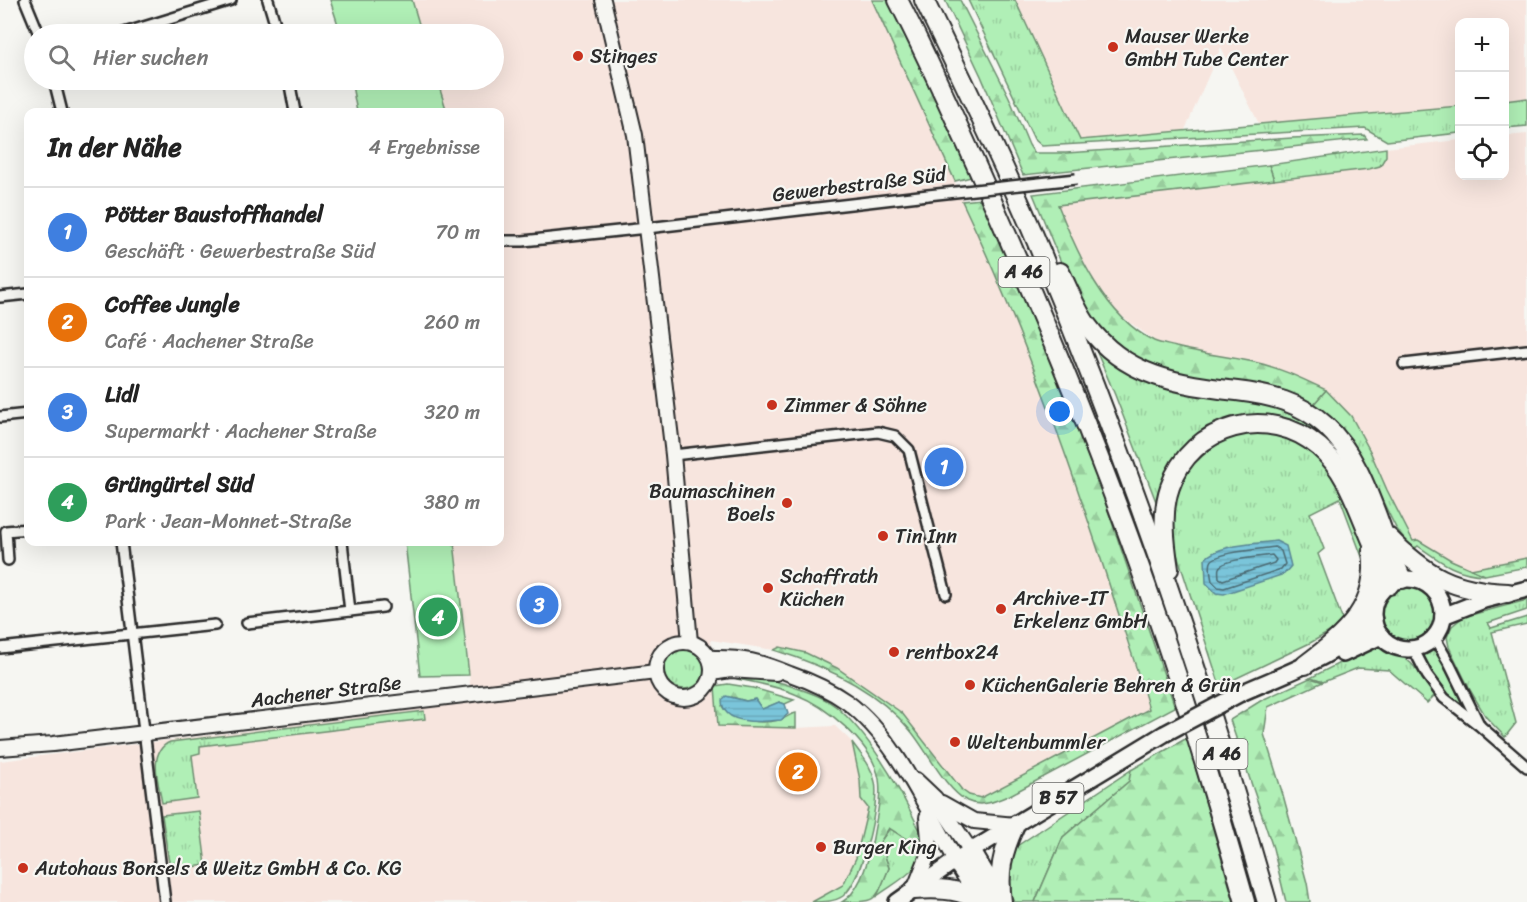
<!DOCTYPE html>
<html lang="de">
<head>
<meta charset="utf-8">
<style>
	:root { --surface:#fff; --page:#f6f6f6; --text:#222; --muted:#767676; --line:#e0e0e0; --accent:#0b8043 }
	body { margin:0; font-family:Sriracha,sans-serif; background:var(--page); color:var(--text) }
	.controls { position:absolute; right:18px; top:18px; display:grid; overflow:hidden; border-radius:12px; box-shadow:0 6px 24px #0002 }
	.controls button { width:54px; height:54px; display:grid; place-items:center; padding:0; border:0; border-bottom:2px solid var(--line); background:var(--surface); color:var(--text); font:30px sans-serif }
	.you { position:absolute; left:1060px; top:412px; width:21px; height:21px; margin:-15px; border:4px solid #fff; border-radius:50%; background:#1a73e8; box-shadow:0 0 0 9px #1a73e833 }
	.badge { display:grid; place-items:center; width:39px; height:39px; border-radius:50%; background:var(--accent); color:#fff; font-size:20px; font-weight:700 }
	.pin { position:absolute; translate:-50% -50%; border:3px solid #fff; box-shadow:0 2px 6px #0006 }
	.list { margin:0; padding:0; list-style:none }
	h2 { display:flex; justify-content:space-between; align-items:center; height:78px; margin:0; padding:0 24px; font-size:26px }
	h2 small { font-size:20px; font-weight:400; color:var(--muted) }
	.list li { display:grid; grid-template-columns:39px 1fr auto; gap:18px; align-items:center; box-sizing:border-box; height:90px; padding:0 24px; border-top:2px solid var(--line) }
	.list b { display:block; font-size:22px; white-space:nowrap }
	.list p { margin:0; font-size:20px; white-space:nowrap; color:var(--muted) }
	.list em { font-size:20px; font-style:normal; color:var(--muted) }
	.icon { flex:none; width:33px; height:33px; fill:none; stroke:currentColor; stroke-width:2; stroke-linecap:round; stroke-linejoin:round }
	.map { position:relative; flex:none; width:1527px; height:902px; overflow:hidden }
	.search { position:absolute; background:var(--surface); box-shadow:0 6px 24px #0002; left:24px; top:24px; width:480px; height:66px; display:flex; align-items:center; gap:15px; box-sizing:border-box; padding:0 21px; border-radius:33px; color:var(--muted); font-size:22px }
	.panel { position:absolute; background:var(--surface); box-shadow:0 6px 24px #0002; left:24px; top:108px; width:480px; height:438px; border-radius:12px }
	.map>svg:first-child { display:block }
	.built { fill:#f7e5de }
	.grass { fill:url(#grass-tufts); stroke:#6e8d70; stroke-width:1.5 }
	.forest { fill:url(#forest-firs); stroke:#6e8d70; stroke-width:1.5 }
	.green { fill:#b0efb6; stroke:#6e8d70; stroke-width:1.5 }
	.water { fill:url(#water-rules); stroke:#5a8794; stroke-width:1.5 }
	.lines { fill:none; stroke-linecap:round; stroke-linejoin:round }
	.shore { stroke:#4b6971; stroke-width:1.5 }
	.street-casing { stroke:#2b2b2b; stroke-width:14 }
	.secondary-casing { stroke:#2b2b2b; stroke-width:18 }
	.primary-casing { stroke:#2b2b2b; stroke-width:20 }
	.highway-casing { stroke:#2b2b2b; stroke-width:22 }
	.street { stroke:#f6f6f2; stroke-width:9 }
	.secondary { stroke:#f6f6f2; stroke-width:14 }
	.primary { stroke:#f6f6f2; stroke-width:15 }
	.highway { stroke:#f6f6f2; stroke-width:18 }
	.street-bridge-casing { stroke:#2b2b2b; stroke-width:14; stroke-linecap:butt }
	.primary-bridge-casing { stroke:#2b2b2b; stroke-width:20; stroke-linecap:butt }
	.street-bridge { stroke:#f6f6f2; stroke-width:9 }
	.primary-bridge { stroke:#f6f6f2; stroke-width:15 }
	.poi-dot { fill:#c8321e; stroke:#f6f6f2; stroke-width:2 }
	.labels { text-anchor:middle; stroke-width:4.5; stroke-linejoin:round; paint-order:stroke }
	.shield { fill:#f6f6f2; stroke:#686867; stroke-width:1.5 }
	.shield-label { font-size:18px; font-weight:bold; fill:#2b2b2b }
	.poi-label { font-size:20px; fill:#2b2b2b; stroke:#f6f6f2; text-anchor:start }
	.street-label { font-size:20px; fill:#2b2b2b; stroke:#f6f6f2 }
</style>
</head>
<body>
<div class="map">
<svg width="1527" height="902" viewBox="0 0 1527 902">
	<defs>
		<pattern id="grass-tufts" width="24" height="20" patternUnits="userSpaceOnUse" patternTransform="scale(1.5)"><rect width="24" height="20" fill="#b0efb6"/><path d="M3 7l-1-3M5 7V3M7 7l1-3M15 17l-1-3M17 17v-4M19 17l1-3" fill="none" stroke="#98cd9d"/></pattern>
		<pattern id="forest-firs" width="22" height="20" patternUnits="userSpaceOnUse" patternTransform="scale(1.5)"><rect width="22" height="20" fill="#b0efb6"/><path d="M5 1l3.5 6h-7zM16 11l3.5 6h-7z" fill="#98cd9d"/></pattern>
		<pattern id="water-rules" width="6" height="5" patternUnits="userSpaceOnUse" patternTransform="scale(1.5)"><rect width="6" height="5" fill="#7ac5da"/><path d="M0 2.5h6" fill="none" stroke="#6aa9bb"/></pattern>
	</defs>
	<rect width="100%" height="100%" fill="#f6f6f2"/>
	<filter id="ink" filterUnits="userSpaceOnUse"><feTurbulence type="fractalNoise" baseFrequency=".0167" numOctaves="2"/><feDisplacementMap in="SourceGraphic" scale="12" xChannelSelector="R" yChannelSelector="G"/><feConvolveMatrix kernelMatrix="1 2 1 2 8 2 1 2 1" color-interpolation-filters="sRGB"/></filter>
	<g filter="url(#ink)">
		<g class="built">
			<polygon points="412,0 872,0 952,175 1021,336 1084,507 1149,709 981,798 969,795 962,790 902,713 837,668 780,647 774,650 711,640 718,726 796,728 835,726 852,742 860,780 861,799 868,808 856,858 843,885 812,902 0,902 0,761 471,703 468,654 454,542 500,542 500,112 447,112 437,80 494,80 494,34 422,34"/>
			<polygon points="1015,0 1527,0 1527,98 1505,101 1504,22 1460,22 1459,106 1259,124 1221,47 1184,132 1079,140"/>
			<polygon points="1527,134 1527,558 1471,569 1451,560 1418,540 1414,541 1387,490 1370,451 1351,416 1338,402 1250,361 1204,354 1155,341 1119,314 1101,293 1068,232 1058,205 1369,169 1386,156 1386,148 1459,140 1460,176 1504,176 1505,136"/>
		</g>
		<g class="grass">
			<polygon points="968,0 1015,0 1080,140 1459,106 1459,133 1387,141 1365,128 1042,146 1034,139"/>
			<polygon points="1527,98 1527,126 1505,128 1505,101"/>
			<polygon points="1386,148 1386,156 1380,166 1369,169 1274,180 1269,165"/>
			<polygon points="1090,336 1249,397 1301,413 1350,463 1296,426 1203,435 1162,517 1115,395"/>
			<path d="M1326,390l25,26 19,35 17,39 26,51 5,-1 33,20 34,15c-29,-1 -44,-13 -67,-29l-5,4 -17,-22 -26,-52 -58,-70z"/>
			<polygon points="1258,432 1282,435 1314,450 1341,487 1368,559 1364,562 1340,498 1310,513 1324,549 1318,554 1343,621 1333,630 1310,643 1220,686 1175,548 1173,515 1175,498 1190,467 1215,445 1229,437"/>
			<circle cx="1408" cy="614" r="28"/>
			<polygon points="1527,600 1527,610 1488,623 1491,628 1527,617 1527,624 1492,632 1516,723 1505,737 1486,717 1470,690 1449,647 1447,637 1452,626 1463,617"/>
			<path d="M1383,645c30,15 33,23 52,50l-8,8 -38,-33 -31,-2 -35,14 -13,-4 59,-30z"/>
			<circle cx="684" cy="668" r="21"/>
			<path d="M1434,647l35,65c-23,-13 -37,-36 -48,-59z"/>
			<path d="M424,711l1,8 -225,27v7l-8,2 5,43 -35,5c-3,-19 -15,-51 8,-61z"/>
			<polygon points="1131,770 1130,781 1063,837 1035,902 1014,902 1006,886 1010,856 1017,846"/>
			<polygon points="199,811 206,865 170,870 162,815"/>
			<path d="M890,828l16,11 17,-2c4,32 -23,42 -46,59l12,-28 -9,-26z"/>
		</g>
		<g class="forest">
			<polygon points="872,0 890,0 971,177 955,181"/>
			<polygon points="945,0 960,0 1009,97 1029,145 1034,153 1066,153 1292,138 1364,135 1367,139 1023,175 981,76"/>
			<path d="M1269,165l5,15 -216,25c19,48 47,112 96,136 7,3 15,4 22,6 24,6 48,9 73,14 27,5 52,17 77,29l-14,16c-30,-7 -60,-14 -89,-21 -41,-10 -87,-17 -117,-49 -36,-39 -53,-95 -73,-142z"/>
			<path d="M981,199l67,156 52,132 75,220 -165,88c-14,6 -29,13 -43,6 -23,-13 -40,-51 -57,-71 -34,-41 -87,-65 -136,-80l6,-3 26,6 31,15 65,45 60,77 7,5 12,3 168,-89c-12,-41 -26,-81 -39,-122 -42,-131 -89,-262 -148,-386z"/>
			<polygon points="1527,558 1527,567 1485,575 1471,569"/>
			<path d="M738,674c15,0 30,5 44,9 20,7 43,13 58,27 35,32 63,84 83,127l-17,2 -17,-11 -9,14 9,26c-14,33 -10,34 -47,34 19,-11 27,-43 31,-64 3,-19 9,-40 6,-59 -6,-35 -53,-73 -84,-85 -18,-8 -39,-11 -58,-15z"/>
			<polygon points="1310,678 1323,682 1268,707 1264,734 1283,795 1307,883 1310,902 1286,902 1273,848 1230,720 1262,700"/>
			<path d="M728,684l25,4 41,12 -9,4 -6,-2 -17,8 -7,-11 -9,2 -14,-4 -10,9c9,16 41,18 57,14 8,-1 9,-6 17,-7v15l-78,-2 -3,-40z"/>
			<polygon points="1187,738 1234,902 1035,902 1063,837 1129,781 1131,770"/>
			<path d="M852,742c9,13 20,24 23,40 5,23 -13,99 -32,114 -9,6 -19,6 -31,6l31,-17 13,-27 12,-50 -7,-9 -1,-19z"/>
		</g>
		<g class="green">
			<polygon points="330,0 412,0 422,34 341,34"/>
			<polygon points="351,80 437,80 447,112 357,112"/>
			<polygon points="405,542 454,542 469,675 420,676"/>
		</g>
		<g class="water">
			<path d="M1276,541l10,5 5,20 -7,8 -60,20 -8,-1 -10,-10 -1,-24c13,-15 51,-15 71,-18z"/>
			<path d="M726,696l20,5 9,-2 7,10 17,-7 6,2 3,10 -7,6c-19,2 -59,6 -59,-20z"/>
		</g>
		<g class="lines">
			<g class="shore">
				<path d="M1275,547l6,4 4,13 -4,5 -57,19 -6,-1 -6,-6c-1,-5 -3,-14 -1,-19 3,-10 53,-13 64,-15z"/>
				<path d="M1272,555l4,5 -2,3 -51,17 -4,-2c0,-2 -1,-8 0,-10 3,-9 43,-11 53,-13z"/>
			</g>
			<g class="street-casing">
				<g id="street">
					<polyline points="25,0 39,34"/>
					<polyline points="268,0 278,34"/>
					<polyline points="121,34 231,0"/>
					<polyline points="54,80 62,112"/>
					<polyline points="289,80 295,112"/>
					<polyline points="500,241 523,241 647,228 928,195"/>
					<polyline points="0,297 28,294"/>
					<polyline points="1404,364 1527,350"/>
					<polyline points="0,417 28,414"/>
					<polyline points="673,455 878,432 895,436 909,450 946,594"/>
					<polyline points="121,542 165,902"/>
					<polyline points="342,542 350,611 383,607"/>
					<polyline points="8,560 6,531 28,529"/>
					<polyline points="247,623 350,611"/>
					<polyline points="1434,637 1449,663 1479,724"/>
					<polyline points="0,648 215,625"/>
					<polyline points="1413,648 1427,675 1444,698 1480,726 1527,767"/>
				</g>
			</g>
			<g class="secondary-casing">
				<g id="secondary">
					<polyline points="603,0 635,135 673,455 690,642"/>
					<circle cx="684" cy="670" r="28"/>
					<path d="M710,658c33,-1 50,4 80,16 20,7 40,16 57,28 50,37 78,106 109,158"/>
					<polyline points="712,673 730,670 776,673"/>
					<polyline points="0,748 53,744 656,672"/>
					<polyline points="916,780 935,798 971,851"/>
					<polyline points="942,803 974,821 1015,825"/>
					<polyline points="914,890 930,850 927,817"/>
				</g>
			</g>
			<g class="primary-casing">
				<g id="primary">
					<circle cx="1408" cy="614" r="35"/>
					<polyline points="1443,616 1484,600 1527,589"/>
					<polyline points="1343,654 1381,636"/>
					<path d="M1241,693c45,-20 97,-37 133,-73"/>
					<polyline points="897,902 956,860 1164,734"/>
				</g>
			</g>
			<g class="highway-casing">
				<g id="highway">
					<path d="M898,0c30,58 56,117 83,176 66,148 128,298 180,452 31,90 58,182 84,274"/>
					<path d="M924,0c38,79 77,157 111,238 91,216 168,439 232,664"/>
					<path d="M1060,272c9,18 16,38 27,53 38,52 91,59 150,66 33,4 63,11 88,34 42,38 53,105 77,154"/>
					<path d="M1388,537c38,39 66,54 120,56"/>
					<path d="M1169,569c-4,-26 -8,-57 1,-82 21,-63 99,-83 149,-40 26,22 37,56 50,87 7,17 15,33 20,51"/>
					<path d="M1305,665c40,-30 75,-59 67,-114"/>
					<polyline points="971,851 999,898"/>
					<polyline points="956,860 983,901"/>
					<path d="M914,890c22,-2 48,-2 66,12"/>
					<path d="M1002,902c-4,-31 0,-49 13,-77"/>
				</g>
			</g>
			<use href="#street" class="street"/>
			<use href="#secondary" class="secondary"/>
			<use href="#primary" class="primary"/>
			<use href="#highway" class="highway"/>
			<g class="street-bridge-casing">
				<polyline id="street-bridge" points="928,195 1076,179"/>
			</g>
			<g class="primary-bridge-casing">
				<polyline id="primary-bridge" points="1164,734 1241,693"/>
			</g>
			<use href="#street-bridge" class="street-bridge"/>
			<use href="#primary-bridge" class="primary-bridge"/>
		</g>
	</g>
	<g class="poi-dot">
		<circle cx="1113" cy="47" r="6"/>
		<circle cx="578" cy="56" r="6"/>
		<circle cx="772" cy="405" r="6"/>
		<circle cx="787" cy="503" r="6"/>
		<circle cx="883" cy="536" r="6"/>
		<circle cx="768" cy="588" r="6"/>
		<circle cx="1001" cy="609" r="6"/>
		<circle cx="894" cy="652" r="6"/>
		<circle cx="970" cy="685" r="6"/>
		<circle cx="955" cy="742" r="6"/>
		<circle cx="821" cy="847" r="6"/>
		<circle cx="23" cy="868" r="6"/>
	</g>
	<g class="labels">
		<g class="shield">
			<rect x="998.5" y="257" width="51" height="30" rx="4.5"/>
			<rect x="1196.5" y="739" width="51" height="30" rx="4.5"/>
			<rect x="1032.5" y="783" width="51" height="30" rx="4.5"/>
		</g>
		<g class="shield-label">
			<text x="1024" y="278">A 46</text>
			<text x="1222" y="760">A 46</text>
			<text x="1058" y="804">B 57</text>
		</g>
		<g class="poi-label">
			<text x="1125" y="43">Mauser Werke<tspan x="1125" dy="23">GmbH Tube Center</tspan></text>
			<text x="590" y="63">Stinges</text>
			<text x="784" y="412">Zimmer &amp; Söhne</text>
			<text x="775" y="498" text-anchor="end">Baumaschinen<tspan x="775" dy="23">Boels</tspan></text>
			<text x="895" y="543">Tin Inn</text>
			<text x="780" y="583">Schaffrath<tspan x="780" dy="23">Küchen</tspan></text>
			<text x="1013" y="605">Archive-IT<tspan x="1013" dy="23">Erkelenz GmbH</tspan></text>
			<text x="906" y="659">rentbox24</text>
			<text x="982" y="692">KüchenGalerie Behren &amp; Grün</text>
			<text x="967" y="749">Weltenbummler</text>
			<text x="833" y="854">Burger King</text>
			<text x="35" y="875">Autohaus Bonsels &amp; Weitz GmbH &amp; Co. KG</text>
		</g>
		<g class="street-label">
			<text transform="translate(859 184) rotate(-7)" y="7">Gewerbestraße Süd</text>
			<text transform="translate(326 691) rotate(-7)" y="7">Aachener Straße</text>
		</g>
	</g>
</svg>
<div class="controls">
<button>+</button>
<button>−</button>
<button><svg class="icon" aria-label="locate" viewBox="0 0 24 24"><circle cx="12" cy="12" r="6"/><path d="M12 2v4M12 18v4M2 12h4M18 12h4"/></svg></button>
</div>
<div class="you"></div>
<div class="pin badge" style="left:944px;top:467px;background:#3f7fe0">1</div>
<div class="pin badge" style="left:798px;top:772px;background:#e8710a">2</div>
<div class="pin badge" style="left:539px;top:605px;background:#3f7fe0">3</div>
<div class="pin badge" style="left:438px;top:617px;background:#2e9e5b">4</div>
<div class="search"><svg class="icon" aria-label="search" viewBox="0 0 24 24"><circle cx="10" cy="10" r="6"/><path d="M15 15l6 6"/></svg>Hier suchen</div>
<section class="panel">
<h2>In der Nähe<small>4 Ergebnisse</small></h2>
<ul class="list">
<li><span class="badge" style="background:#3f7fe0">1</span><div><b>Pötter Baustoffhandel</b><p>Geschäft · Gewerbestraße Süd</p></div><em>70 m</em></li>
<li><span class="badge" style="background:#e8710a">2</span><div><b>Coffee Jungle</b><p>Café · Aachener Straße</p></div><em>260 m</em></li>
<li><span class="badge" style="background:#3f7fe0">3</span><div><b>Lidl</b><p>Supermarkt · Aachener Straße</p></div><em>320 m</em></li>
<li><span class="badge" style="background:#2e9e5b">4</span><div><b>Grüngürtel Süd</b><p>Park · Jean-Monnet-Straße</p></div><em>380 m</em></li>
</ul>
</section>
</div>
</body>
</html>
